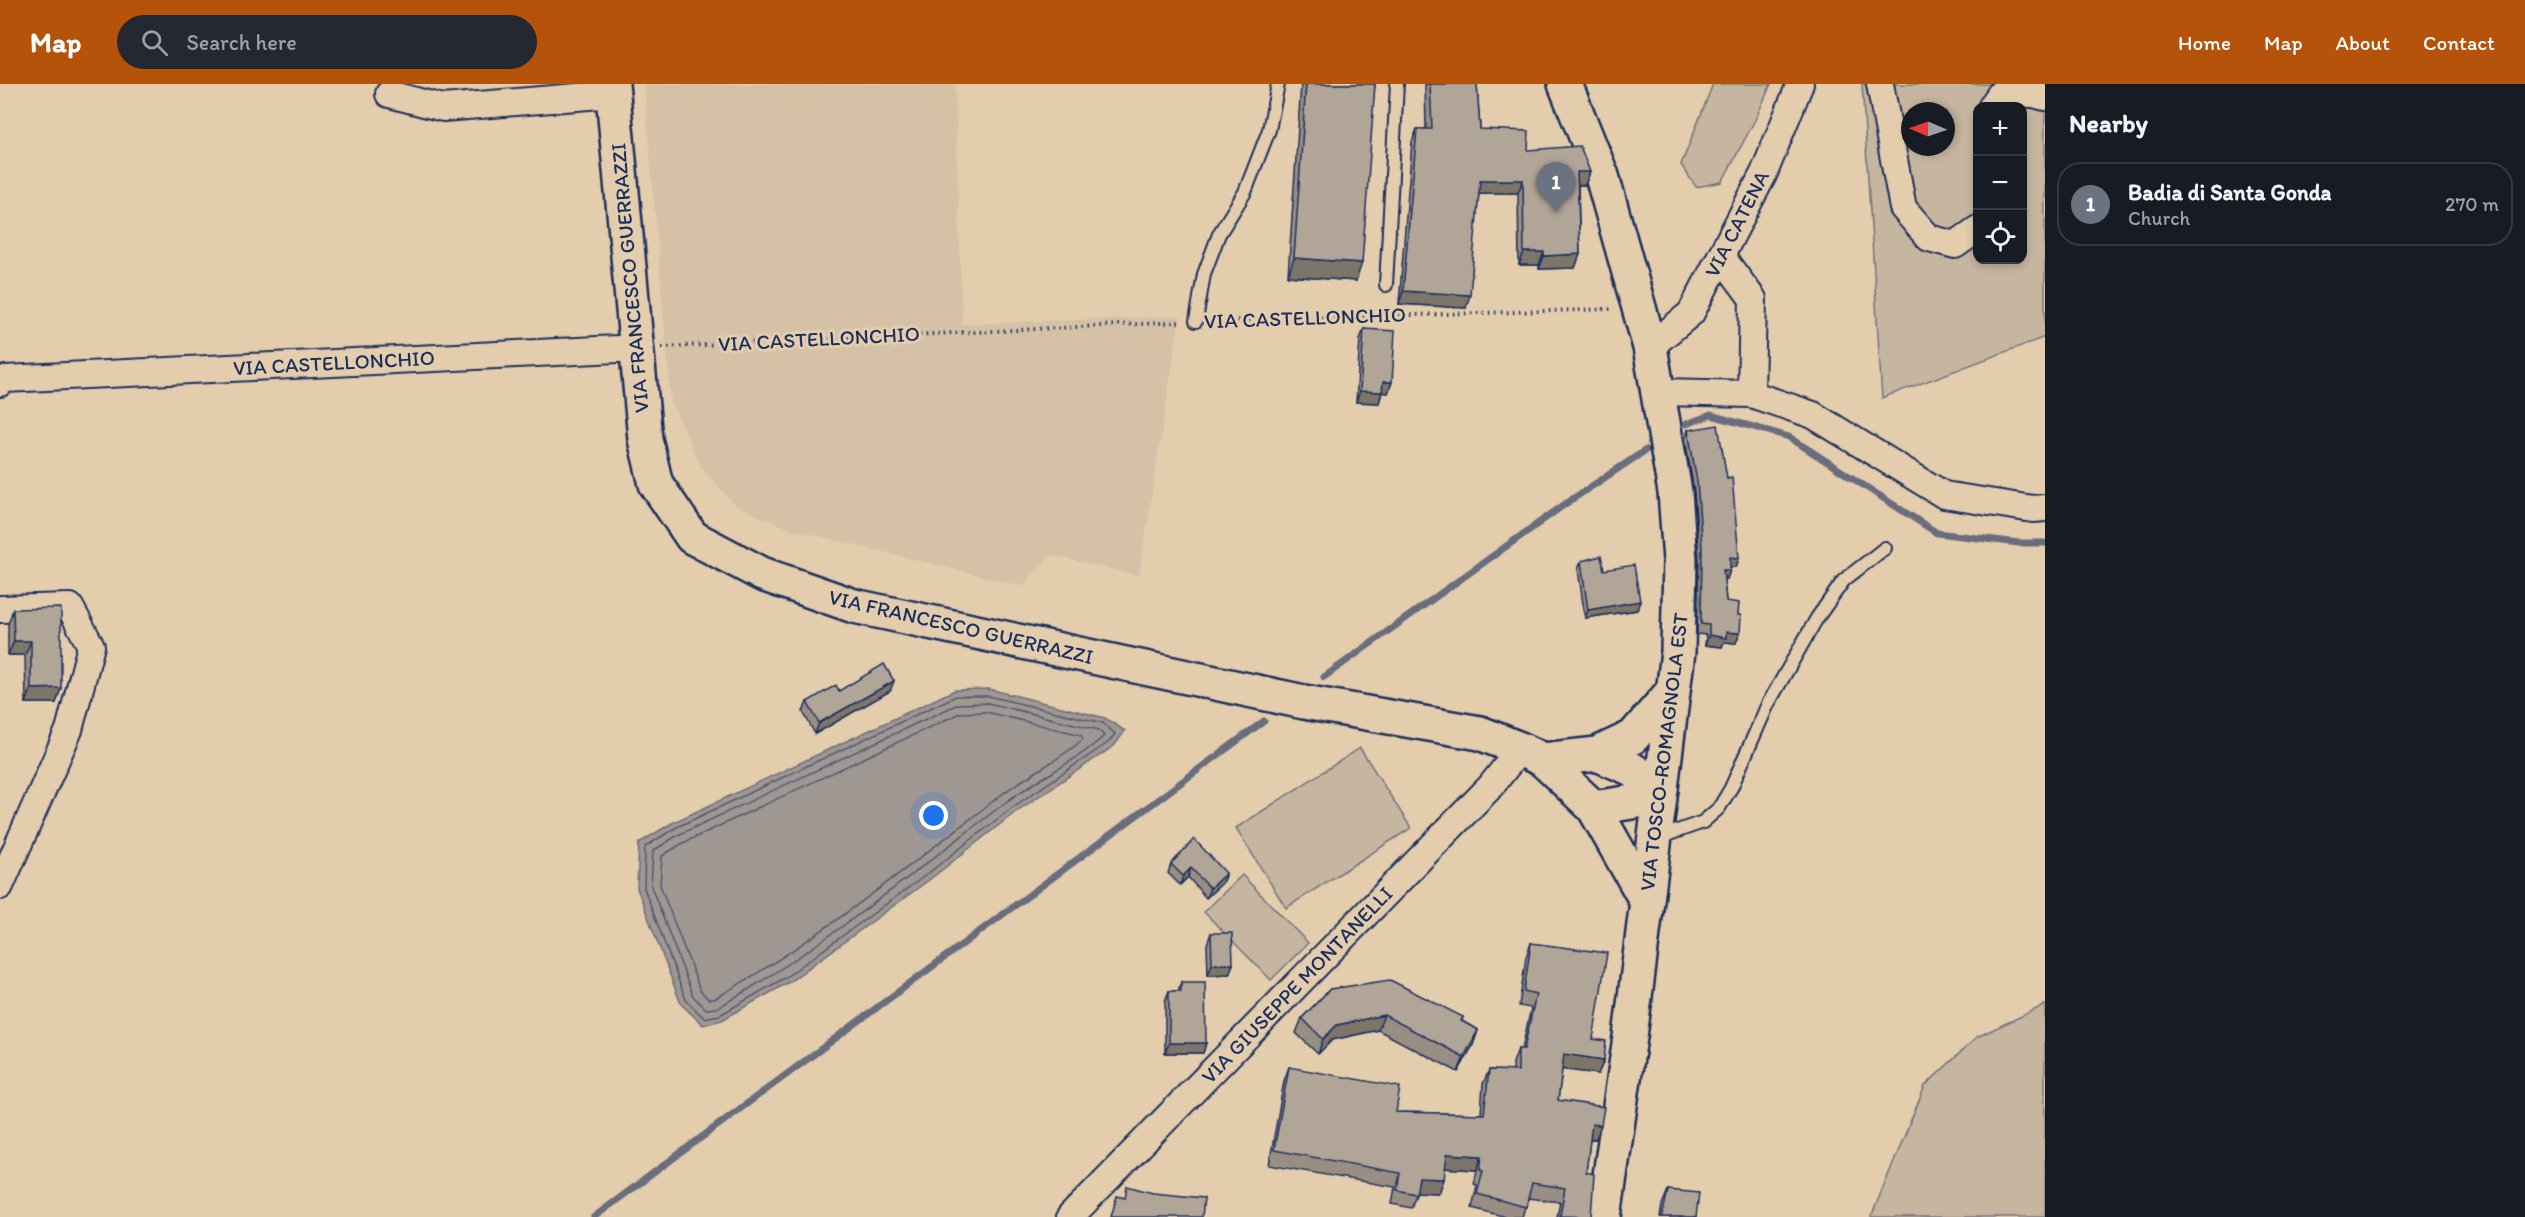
<!DOCTYPE html>
<html lang="en">
<head>
<meta charset="utf-8">
<style>
	:root { --surface:#171b24; --page:#242831; --text:#f1f3f6; --muted:#9ea1a6; --line:#363941; --accent:#b45309 }
	body { margin:0; font-family:Itim,sans-serif; background:var(--page); color:var(--text) }
	.controls { position:absolute; right:18px; top:18px; display:grid; overflow:hidden; border-radius:12px; box-shadow:0 3px 9px #0003 }
	.controls button { width:54px; height:54px; display:grid; place-items:center; padding:0; border:0; border-bottom:2px solid var(--line); background:var(--surface); color:var(--text); font:30px sans-serif }
	.compass { position:absolute; left:1901px; top:18px; width:54px; height:54px; border-radius:50%; background:var(--surface); box-shadow:0 3px 9px #0003; rotate:272deg }
	.you { position:absolute; left:934px; top:732px; width:21px; height:21px; margin:-15px; border:4px solid #fff; border-radius:50%; background:#1a73e8; box-shadow:0 0 0 9px #1a73e833 }
	.badge { display:grid; place-items:center; width:39px; height:39px; border-radius:50%; background:var(--accent); color:#fff; font-size:20px; font-weight:700 }
	.pin { position:absolute; translate:-50% -50px; filter:drop-shadow(0 2px 3px #0008) }
	.pin::after { content:''; position:absolute; top:32px; width:21px; height:18px; background:inherit; clip-path:polygon(0 0,100% 0,50% 100%) }
	.list { margin:0; padding:0; list-style:none }
	h2 { display:flex; justify-content:space-between; align-items:center; height:78px; margin:0; padding:0 24px; font-size:26px }
	h2 small { font-size:20px; font-weight:400; color:var(--muted) }
	.list li { display:grid; grid-template-columns:39px 1fr auto; gap:18px; align-items:center; box-sizing:border-box; height:84px; margin:0 12px 12px; padding:0 12px; border:2px solid var(--line); border-radius:24px }
	.list b { display:block; font-size:22px; white-space:nowrap }
	.list p { margin:0; font-size:20px; white-space:nowrap; color:var(--muted) }
	.list em { font-size:20px; font-style:normal; color:var(--muted) }
	.icon { flex:none; width:33px; height:33px; fill:none; stroke:currentColor; stroke-width:2; stroke-linecap:round; stroke-linejoin:round }
	.map { position:relative; flex:none; width:2045px; height:1133px; overflow:hidden }
	header { display:flex; align-items:center; gap:36px; box-sizing:border-box; height:84px; padding:0 30px; background:var(--accent); color:#fff }
	header strong { font-size:28px }
	nav { display:flex; gap:33px; margin-inline-start:auto; font-size:21px }
	.search { width:420px; height:54px; background:var(--page); display:flex; align-items:center; gap:15px; box-sizing:border-box; padding:0 21px; border-radius:33px; color:var(--muted); font-size:22px }
	main { display:flex }
	aside { flex:1; background:var(--surface) }
	.map>svg:first-child { display:block }
	.built { fill:#d4c1a6 }
	.green { fill:#c6b6a0; stroke:#70727f; stroke-width:1.5; fill-rule:evenodd }
	.water { fill:#9f9792; stroke:#6a6d7d; stroke-width:1.5 }
	.lines { fill:none; stroke-linecap:round; stroke-linejoin:round }
	.shore { stroke:#505973; stroke-width:1.5 }
	.stream { stroke:#6a6d7d; stroke-width:7 }
	.lane-casing { stroke:#1b2f5e; stroke-width:16 }
	.street-casing { stroke:#1b2f5e; stroke-width:30 }
	.secondary-casing { stroke:#1b2f5e; stroke-width:38 }
	.primary-casing { stroke:#1b2f5e; stroke-width:38 }
	.path { stroke:#1b2f5e; stroke-width:4; stroke-dasharray:1.5 4.5; stroke-linecap:butt }
	.lane { stroke:#e3cdac; stroke-width:12 }
	.street { stroke:#e3cdac; stroke-width:26 }
	.secondary { stroke:#e3cdac; stroke-width:33 }
	.primary { stroke:#e3cdac; stroke-width:33 }
	.wall { fill:#988e83; stroke:#1b2f5e; stroke-width:1.5 }
	.shaded-wall { fill:#7c746a; stroke:#1b2f5e; stroke-width:1.5 }
	.building { fill:#b1a598; stroke:#1b2f5e; stroke-width:1.5 }
	.labels { text-anchor:middle; stroke-width:6; stroke-linejoin:round; paint-order:stroke }
	.street-label { font-size:21px; fill:#1b2f5e; stroke:#e3cdac }
</style>
</head>
<body>
<header>
<strong>Map</strong>
<div class="search"><svg class="icon" aria-label="search" viewBox="0 0 24 24"><circle cx="10" cy="10" r="6"/><path d="M15 15l6 6"/></svg>Search here</div>
<nav><a>Home</a><a>Map</a><a>About</a><a>Contact</a></nav>
</header>
<main>
<div class="map">
<svg width="2045" height="1133" viewBox="0 0 2045 1133">
	<rect width="100%" height="100%" fill="#e3cdac"/>
	<filter id="ink" filterUnits="userSpaceOnUse"><feTurbulence type="fractalNoise" baseFrequency=".0167" numOctaves="2"/><feDisplacementMap in="SourceGraphic" scale="12" xChannelSelector="R" yChannelSelector="G"/><feConvolveMatrix kernelMatrix="1 2 1 2 8 2 1 2 1" color-interpolation-filters="sRGB"/></filter>
	<g filter="url(#ink)">
		<polygon class="built" points="644,0 955,0 962,240 1180,232 1139,492 1051,471 1022,502 790,445 736,422 701,383 671,317"/>
		<g class="green">
			<polygon points="1713,0 1771,0 1756,34 1722,98 1696,103 1681,81"/>
			<path d="M1862,0h183v253l-163,61zM1978,22h44v154h-44zM1910,27h36v36h-36z"/>
			<polygon points="1360,664 1411,744 1286,824 1236,744"/>
			<polygon points="1242,791 1308,859 1271,896 1204,828"/>
			<polygon points="2045,921 2045,1133 1871,1133 1925,1002 1977,953"/>
		</g>
		<polygon class="water" points="989,605 1105,634 1125,647 1114,662 1017,727 929,796 789,898 722,936 703,941 681,920 637,804 639,759 672,739 955,606"/>
		<g class="lines">
			<g class="shore">
				<polygon points="956,612 988,612 1103,639 1115,650 1109,658 1013,723 926,791 786,893 720,931 704,934 686,916 644,804 645,763 675,744"/>
				<path d="M988,619l111,27 5,6c-28,26 -67,43 -98,66 -94,72 -186,147 -289,206l-11,1 -13,-13 -42,-110 2,-35 25,-16 280,-131z"/>
				<path d="M986,628l95,23 2,4c-24,22 -56,36 -82,56 -93,72 -185,146 -287,204h-6l-8,-9 -40,-105 2,-29 21,-13 277,-130z"/>
			</g>
			<g class="stream">
				<polyline points="1686,340 1711,331 1789,353 1937,449 2019,459 2045,459"/>
				<polyline points="1324,593 1568,418 1646,366"/>
				<polyline points="594,1133 1264,637"/>
			</g>
			<g class="lane-casing">
				<g id="lane">
					<polyline points="1386,201 1397,0"/>
					<polyline points="1196,237 1204,190 1219,150 1245,108 1269,46 1278,0"/>
					<polyline points="1658,754 1703,738 1719,724 1731,704 1768,620 1817,534 1844,496 1885,464"/>
				</g>
			</g>
			<g class="street-casing">
				<g id="street">
					<polyline points="1880,0 1903,124 1929,154 1955,161 1978,145"/>
					<polyline points="389,10 443,24 613,10"/>
					<polyline points="1992,22 2001,9 2034,10 2045,13"/>
					<polyline points="1721,172 1753,215 1751,310"/>
					<polyline points="1650,263 1691,229 1764,89 1800,0"/>
					<polyline points="0,299 5,295 638,264"/>
					<polyline points="1660,308 1751,310 1813,331 1944,411 2033,425 2045,424"/>
					<polyline points="0,525 70,523 91,562 69,646 0,802"/>
					<polyline points="1070,1133 1491,702 1520,665"/>
				</g>
			</g>
			<g class="secondary-casing">
				<g id="secondary">
					<polyline points="612,0 645,355 656,400 692,453 762,490 854,522 1304,618 1480,649 1520,665 1543,676 1594,724 1646,816"/>
					<polyline points="1597,670 1630,684 1661,705"/>
					<polyline points="1543,676 1597,670 1633,653 1672,608"/>
					<polyline points="1594,724 1638,717 1660,709"/>
				</g>
			</g>
			<g class="primary-casing">
				<polyline id="primary" points="1565,0 1602,92 1650,263 1675,408 1680,476 1678,568 1630,953 1604,1133"/>
			</g>
			<g class="path">
				<polyline points="1213,237 1613,225"/>
				<polyline points="662,263 1182,238"/>
			</g>
			<use href="#lane" class="lane"/>
			<use href="#street" class="street"/>
			<use href="#secondary" class="secondary"/>
			<use href="#primary" class="primary"/>
		</g>
		<g class="wall">
			<polygon points="1301,0 1375,0 1356,197 1288,192"/>
			<polygon points="1425,0 1477,0 1480,45 1528,66 1590,88 1585,101 1578,101 1580,170 1575,184 1539,185 1539,181 1519,181 1518,109 1479,109 1466,224 1399,220 1412,58 1417,45 1426,45"/>
			<polygon points="1364,245 1392,298 1388,309 1382,308 1379,319 1356,318 1360,255"/>
			<polygon points="1688,346 1739,474 1736,483 1730,483 1730,486 1727,495 1724,495 1726,517 1738,531 1736,559 1724,558 1722,563 1705,561 1706,551 1697,550 1699,475 1694,407 1685,355"/>
			<polygon points="1581,477 1640,517 1637,526 1585,534 1578,485"/>
			<polygon points="13,525 61,604 56,619 26,619 25,571 8,571 8,540"/>
			<polygon points="839,607 890,607 815,650 803,628 807,618"/>
			<polygon points="1171,780 1226,789 1222,799 1206,814 1188,793 1180,801 1168,789"/>
			<polygon points="1211,849 1233,880 1229,890 1208,891 1207,860"/>
			<polygon points="1531,859 1593,955 1604,976 1598,990 1562,985 1558,1016 1596,1055 1590,1055 1586,1088 1591,1133 1557,1133 1560,1118 1528,1114 1522,1133 1506,1133 1472,1124 1477,1101 1474,1100 1477,1086 1445,1084 1444,1095 1439,1109 1417,1108 1411,1124 1392,1120 1395,1103 1269,1081 1284,997 1289,983 1396,1028 1481,1030 1483,1000 1489,986 1513,987 1513,979 1518,965 1522,965 1531,924 1519,922 1526,873"/>
			<polygon points="1181,898 1206,959 1203,969 1165,969 1165,917 1169,907 1178,907"/>
			<polygon points="1330,905 1463,933 1462,937 1478,946 1473,961 1458,988 1378,946 1332,956 1318,970 1296,949 1302,934"/>
			<polygon points="1668,1106 1696,1133 1660,1133 1662,1121"/>
		</g>
		<g class="shaded-wall">
			<polygon points="1577,88 1590,88 1585,101 1572,102"/>
			<polygon points="1480,96 1523,96 1518,109 1475,109"/>
			<polygon points="1524,168 1544,168 1539,181 1519,181"/>
			<polygon points="1580,170 1575,184 1539,185 1544,172"/>
			<polygon points="1294,174 1362,179 1356,197 1288,192"/>
			<polygon points="1403,207 1470,211 1466,224 1399,220"/>
			<polygon points="1383,298 1392,298 1388,309 1379,308"/>
			<polygon points="1360,307 1382,308 1379,319 1356,318"/>
			<polygon points="1730,473 1739,474 1736,483 1726,483"/>
			<polygon points="1723,486 1730,486 1727,495 1719,495"/>
			<polygon points="1640,517 1637,526 1585,534 1588,526"/>
			<polygon points="1726,548 1740,549 1736,559 1724,558 1722,563 1705,561 1709,551"/>
			<polygon points="14,557 31,557 25,571 8,571"/>
			<polygon points="894,597 890,607 815,650 819,639"/>
			<polygon points="61,604 56,619 26,619 31,605"/>
			<polygon points="1191,784 1188,793 1180,801 1183,792"/>
			<polygon points="1226,789 1222,799 1206,814 1210,804"/>
			<polygon points="1212,880 1233,880 1229,890 1208,891"/>
			<polygon points="1384,931 1378,946 1332,956 1318,970 1323,955 1337,941"/>
			<polygon points="1478,946 1473,961 1458,988 1464,973"/>
			<polygon points="1169,959 1206,959 1203,969 1165,969"/>
			<polygon points="1564,970 1604,976 1598,990 1559,985"/>
			<polygon points="1592,1040 1601,1041 1596,1055 1587,1054"/>
			<polygon points="1447,1070 1482,1072 1477,1086 1442,1084"/>
			<polygon points="1419,1094 1444,1095 1439,1109 1414,1108"/>
		</g>
		<g class="building">
			<polygon points="1306,0 1375,0 1362,179 1294,174"/>
			<polygon points="1430,0 1477,0 1480,45 1529,47 1528,66 1580,62 1590,88 1577,88 1580,170 1544,172 1544,168 1524,168 1523,96 1480,96 1470,211 1403,207 1417,45 1432,45"/>
			<polygon points="1364,245 1395,247 1392,298 1383,298 1382,308 1360,307"/>
			<polygon points="1718,341 1727,394 1732,393 1739,474 1730,473 1730,486 1723,486 1726,517 1739,519 1738,531 1741,531 1740,549 1726,548 1726,554 1709,551 1709,541 1701,540 1702,465 1697,397 1688,346"/>
			<polygon points="1601,472 1604,486 1634,481 1640,517 1588,526 1581,477"/>
			<polygon points="61,524 61,604 31,605 31,557 14,557 13,525"/>
			<polygon points="884,580 894,597 819,639 807,618 836,601 839,607"/>
			<polygon points="1194,755 1226,789 1210,804 1191,784 1183,792 1171,780"/>
			<polygon points="1211,849 1232,849 1233,880 1212,880"/>
			<polygon points="1531,859 1607,869 1593,955 1606,957 1604,976 1564,970 1558,1016 1604,1023 1601,1041 1592,1040 1586,1088 1594,1090 1591,1133 1560,1132 1565,1104 1532,1099 1526,1123 1477,1110 1483,1087 1480,1086 1482,1072 1447,1070 1444,1095 1419,1094 1416,1110 1397,1106 1400,1089 1274,1066 1289,983 1400,1003 1396,1028 1484,1030 1489,986 1518,987 1518,965 1524,965 1536,910 1524,907"/>
			<polygon points="1390,896 1463,933 1461,937 1478,946 1464,973 1384,931 1337,941 1323,955 1302,934 1330,905"/>
			<polygon points="1181,898 1205,898 1206,959 1169,959 1169,907 1181,907"/>
			<polygon points="1127,1102 1153,1109 1204,1114 1202,1133 1111,1133 1117,1112 1125,1114"/>
			<polygon points="1668,1106 1699,1109 1696,1133 1662,1133"/>
		</g>
	</g>
	<g class="labels">
		<g class="street-label">
			<text transform="translate(1737 140) rotate(-63)" y="7">VIA CATENA</text>
			<text transform="translate(630 194) rotate(-95)" y="7">VIA FRANCESCO GUERRAZZI</text>
			<text transform="translate(1305 234) rotate(-2)" y="7">VIA CASTELLONCHIO</text>
			<text transform="translate(819 255) rotate(-3)" y="7">VIA CASTELLONCHIO</text>
			<text transform="translate(334 279) rotate(-3)" y="7">VIA CASTELLONCHIO</text>
			<text transform="translate(961 543) rotate(13)" y="7">VIA FRANCESCO GUERRAZZI</text>
			<text transform="translate(1664 668) rotate(-83)" y="7">VIA TOSCO-ROMAGNOLA EST</text>
			<text transform="translate(1297 901) rotate(-46)" y="7">VIA GIUSEPPE MONTANELLI</text>
		</g>
	</g>
</svg>
<div class="controls">
<button>+</button>
<button>−</button>
<button><svg class="icon" aria-label="locate" viewBox="0 0 24 24"><circle cx="12" cy="12" r="6"/><path d="M12 2v4M12 18v4M2 12h4M18 12h4"/></svg></button>
</div>
<svg class="compass" viewBox="-18 -18 36 36"><path d="M0-13l5 13h-10z" fill="#e53935"/><path d="M0 13l5-13h-10z" fill="#9ea1a6"/></svg>
<div class="you"></div>
<div class="pin badge" style="left:1556px;top:128px;background:#6b7280">1</div>
</div>
<aside>
<h2>Nearby<small></small></h2>
<ul class="list">
<li><span class="badge" style="background:#6b7280">1</span><div><b>Badia di Santa Gonda</b><p>Church</p></div><em>270 m</em></li>
</ul>
</aside>
</main>
</body>
</html>
